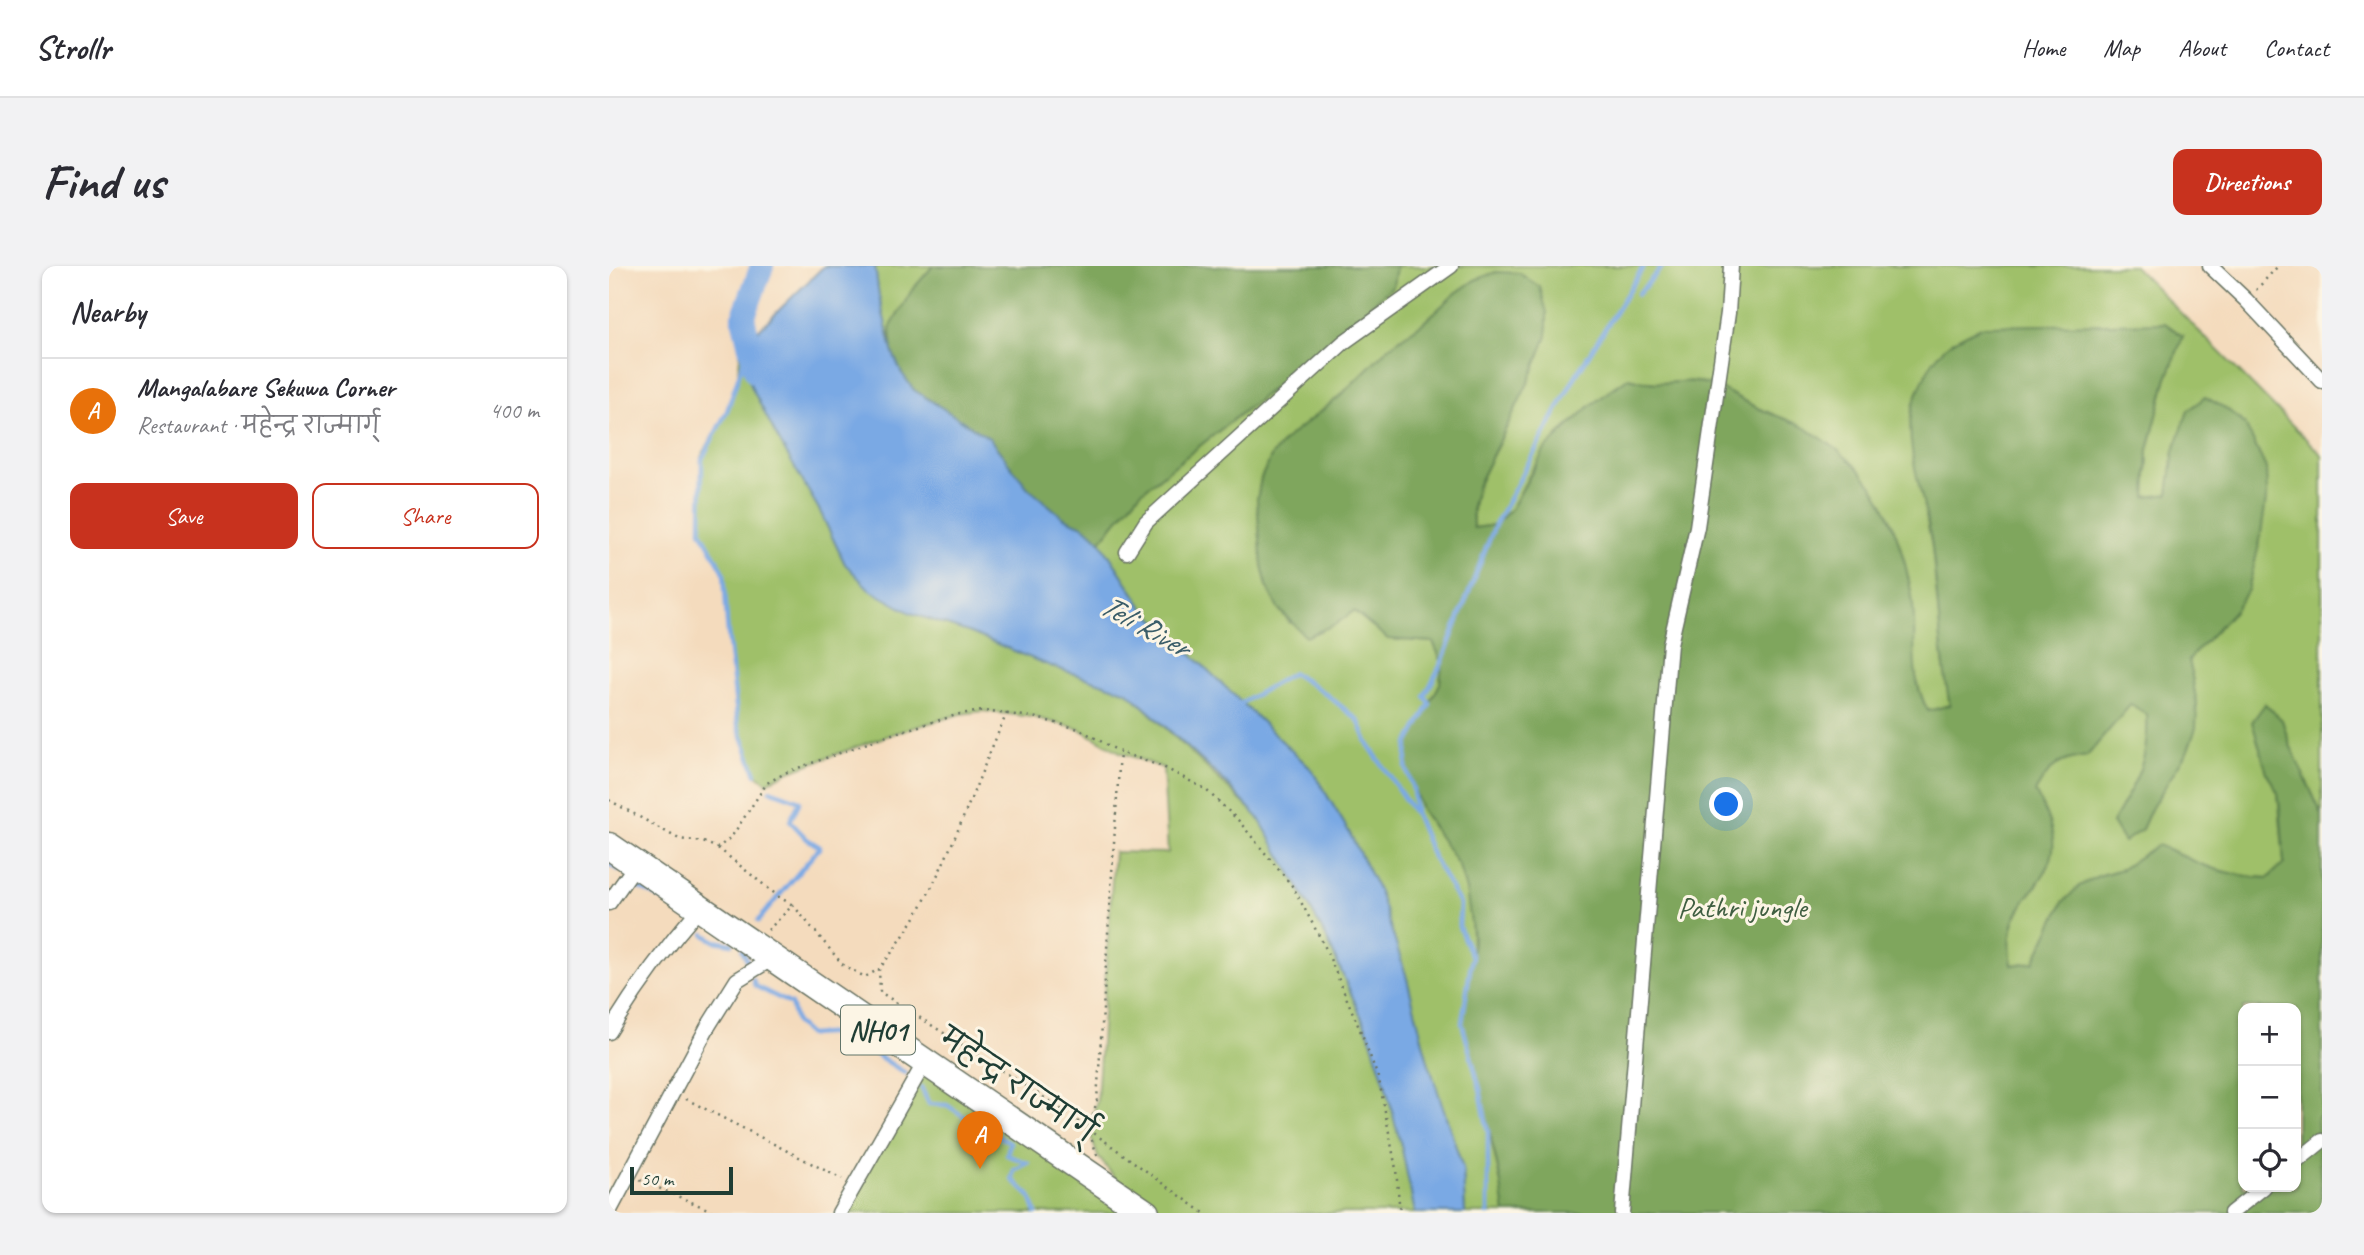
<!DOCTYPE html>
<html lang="en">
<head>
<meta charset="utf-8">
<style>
	:root { --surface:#fff; --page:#f2f2f3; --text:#2b2b33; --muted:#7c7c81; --line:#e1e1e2; --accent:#c8321e }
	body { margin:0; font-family:Caveat,"Playpen Sans Deva",sans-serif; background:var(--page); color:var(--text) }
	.controls { position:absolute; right:21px; bottom:21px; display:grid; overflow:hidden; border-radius:14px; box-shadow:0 2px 5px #0004 }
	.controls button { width:63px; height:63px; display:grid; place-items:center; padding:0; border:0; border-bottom:2px solid var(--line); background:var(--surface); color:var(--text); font:35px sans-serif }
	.scale { position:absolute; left:21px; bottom:18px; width:103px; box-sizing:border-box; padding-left:7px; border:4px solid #1f3d34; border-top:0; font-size:19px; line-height:24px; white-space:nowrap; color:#1f3d34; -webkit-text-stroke:5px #fcf5e5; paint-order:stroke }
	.you { position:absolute; left:1118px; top:539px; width:24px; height:24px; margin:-18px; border:5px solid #fff; border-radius:50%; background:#1a73e8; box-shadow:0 0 0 10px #1a73e833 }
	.badge { display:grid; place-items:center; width:46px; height:46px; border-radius:50%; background:var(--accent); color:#fff; font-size:23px; font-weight:700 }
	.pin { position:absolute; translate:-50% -58px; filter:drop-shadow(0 2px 4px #0008) }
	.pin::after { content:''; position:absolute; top:37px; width:24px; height:21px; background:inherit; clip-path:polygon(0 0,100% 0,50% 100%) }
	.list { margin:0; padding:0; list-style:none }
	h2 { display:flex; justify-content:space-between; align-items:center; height:91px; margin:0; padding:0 28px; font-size:30px }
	h2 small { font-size:23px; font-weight:400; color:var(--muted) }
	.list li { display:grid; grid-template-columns:46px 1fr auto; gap:21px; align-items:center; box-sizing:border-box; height:105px; padding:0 28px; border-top:2px solid var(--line) }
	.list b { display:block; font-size:26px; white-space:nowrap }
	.list p { margin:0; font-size:23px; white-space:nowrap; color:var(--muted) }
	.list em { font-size:23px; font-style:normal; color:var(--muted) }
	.actions { display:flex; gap:14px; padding:21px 28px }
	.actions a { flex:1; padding:16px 0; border:2px solid var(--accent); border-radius:14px; text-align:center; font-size:24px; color:var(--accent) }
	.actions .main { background:var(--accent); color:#fff }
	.icon { flex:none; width:38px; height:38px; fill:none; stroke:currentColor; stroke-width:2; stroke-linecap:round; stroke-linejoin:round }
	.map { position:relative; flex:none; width:1713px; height:947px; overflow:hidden; border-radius:14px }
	header { display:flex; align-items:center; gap:42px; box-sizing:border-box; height:98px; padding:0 35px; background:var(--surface); border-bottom:2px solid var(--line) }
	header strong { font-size:33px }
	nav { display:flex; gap:38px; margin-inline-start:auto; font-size:24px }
	.intro { display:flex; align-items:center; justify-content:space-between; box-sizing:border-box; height:168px; padding:0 42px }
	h1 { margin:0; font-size:49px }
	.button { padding:18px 32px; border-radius:14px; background:var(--accent); color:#fff; font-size:24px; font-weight:700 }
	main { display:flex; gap:42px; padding:0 42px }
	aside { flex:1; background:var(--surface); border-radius:14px; box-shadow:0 2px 5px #0004 }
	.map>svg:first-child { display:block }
	.green { fill:#9fc069; stroke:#5f7e4e; stroke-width:2 }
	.forest { fill:#7fa65d; stroke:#4f7248; stroke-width:2; fill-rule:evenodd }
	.water { fill:#7aa9e4; stroke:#4c738c; stroke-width:2 }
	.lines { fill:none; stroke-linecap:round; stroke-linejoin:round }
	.stream { stroke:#7aa9e4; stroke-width:4.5 }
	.river { stroke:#7aa9e4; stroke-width:24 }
	.street-casing { stroke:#6a7464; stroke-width:17 }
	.highway-casing { stroke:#6a7464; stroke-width:29 }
	.path { stroke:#6a7464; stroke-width:2.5; stroke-dasharray:2 5; stroke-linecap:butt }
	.street { stroke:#fff; stroke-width:14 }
	.highway { stroke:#fff; stroke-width:26 }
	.labels { text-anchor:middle; stroke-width:6; stroke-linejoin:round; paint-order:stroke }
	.shield { fill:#fcf5e5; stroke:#617469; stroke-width:2 }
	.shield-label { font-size:28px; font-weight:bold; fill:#1f3d34 }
	.park-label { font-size:30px; fill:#3f5e41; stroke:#fcf5e5 }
	.street-label { font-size:30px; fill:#1f3d34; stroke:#fcf5e5 }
	.water-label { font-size:32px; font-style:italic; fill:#3a5d69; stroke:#fcf5e5 }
</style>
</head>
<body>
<header>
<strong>Strollr</strong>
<nav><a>Home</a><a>Map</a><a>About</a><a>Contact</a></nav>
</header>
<div class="intro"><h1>Find us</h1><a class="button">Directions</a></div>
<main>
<aside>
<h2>Nearby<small></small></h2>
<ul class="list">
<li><span class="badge" style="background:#e8710a">A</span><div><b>Mangalabare Sekuwa Corner</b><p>Restaurant · महेन्द्र राज्मार्ग्</p></div><em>400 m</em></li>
</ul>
<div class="actions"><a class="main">Save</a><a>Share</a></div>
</aside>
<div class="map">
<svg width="1713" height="947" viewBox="0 0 1713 947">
	<rect width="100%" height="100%" fill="#fcf5e5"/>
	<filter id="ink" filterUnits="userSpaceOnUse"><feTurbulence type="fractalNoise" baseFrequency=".0143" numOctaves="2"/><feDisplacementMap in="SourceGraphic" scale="14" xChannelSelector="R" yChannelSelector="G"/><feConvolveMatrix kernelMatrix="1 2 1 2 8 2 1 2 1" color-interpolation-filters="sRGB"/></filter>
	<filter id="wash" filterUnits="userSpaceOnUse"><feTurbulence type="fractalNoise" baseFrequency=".00686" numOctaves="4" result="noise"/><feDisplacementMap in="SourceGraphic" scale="28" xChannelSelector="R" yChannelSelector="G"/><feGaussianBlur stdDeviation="1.57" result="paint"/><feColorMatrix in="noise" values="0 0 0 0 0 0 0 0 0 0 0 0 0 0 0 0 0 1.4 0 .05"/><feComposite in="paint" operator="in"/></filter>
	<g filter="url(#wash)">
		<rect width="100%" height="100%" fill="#f4dbbd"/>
		<g class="green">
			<polygon points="266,0 324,0 303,24 281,62 283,85 270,30"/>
			<path d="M787,0h738l188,189v360l-32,-70 -8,-25 -17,-16 2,69 11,20 6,70 -16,15c-23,-1 -44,-5 -65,-13 -16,-6 -30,-15 -46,-20l-35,24 -24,7 -35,26 -29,60 -22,3 -3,-22 5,-22 11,-21 14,-17 7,-69 -11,-22c15,-26 22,-32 52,-36l44,-53 16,12c3,47 -13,69 -35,108l30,6 55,-124 -8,-46 46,-49 -47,-199 -14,40 -6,44 -22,2 2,-47 18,-69 17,-45 -264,143 13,68 11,114 7,44 -22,6c-10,-21 -16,-43 -16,-67 0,-20 2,-38 -2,-58 -15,-74 -38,-120 -106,-158 -13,-8 -29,-12 -44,-19 -21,-9 -40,-25 -63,-27 -16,-2 -32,3 -48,0 -7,0 -14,-3 -21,-4l-18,12 -49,42 -28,36 -21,40 -17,17 -22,3c-2,-40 10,-53 27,-87 17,-34 33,-69 47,-105l-51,-64 -21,8 -19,13 -33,30 -34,24 -49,49 -54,43 -14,16 -11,23 -4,22 5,65 5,21 10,21 13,16 64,-12 34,28 45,3 9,20 -2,22 -32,60 13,65 38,57 7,24 5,23 1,44 -10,66 18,66 24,109 1,15h-40l-2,-44 -36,-111 -21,-83 -27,-83 -31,-62 -37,-61 -167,-160 -44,-68 40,-48 142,-112 111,-95z"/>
			<polygon points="132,81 134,97 143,122 167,169 211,245 236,298 302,347 362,367 439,399 519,426 649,551 688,618 718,673 760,768 775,814 793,883 806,947 230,947 316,796 530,941 489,891 480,865 488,834 505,586 559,587 554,502 511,486 470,463 424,451 374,445 351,448 286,467 178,506 158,517 147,508 129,459 118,357 115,306 92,265 92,191 118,145 128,119"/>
			<polygon points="1713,846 1713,934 1711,928 1708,851"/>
		</g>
		<g class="forest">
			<polygon points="324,0 787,0 784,20 673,115 531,227 491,275 476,261 455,252 419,222 380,172 305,124 292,106 283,85 281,62 303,24"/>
			<path d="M887,6l23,1 21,14 7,26v23l-17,43 -52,105 -6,22 1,22 22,-3 17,-17 33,-59 46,-44 37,-27c7,1 14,4 21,4 16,3 32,-2 48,0 23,2 42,18 63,27 15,7 31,11 45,19 70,40 91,87 106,163 9,44 -6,78 17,120l22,-6c-11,-53 -11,-106 -18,-159 -5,-42 -26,-89 -21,-131 1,-10 6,-21 10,-30 14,-35 29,-45 63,-59l181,-3 18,13 -17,45 -18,69 -2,47 22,-3 6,-43 14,-40 17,-14 22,12 18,15 21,44 1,25 -7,48 -12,49 -13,20 -46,49 8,46 -1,23 -8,22 -37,59 -9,20 -18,13 -12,-19c22,-39 38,-61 35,-108l-16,-11 -44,52c-30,4 -37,10 -52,36 8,15 16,30 18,47 4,34 -29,53 -39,82 -5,15 -4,29 -2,44l22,-3 29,-60 16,-16 19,-10 24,-7 35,-24c16,5 30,14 46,20 21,8 42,12 65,13l16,-15 -3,-46 -3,-24 -11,-20 -15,-51 13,-18 17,16 8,25 32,70v297l-5,6 5,95h-817l-5,-36 -20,-88 -18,-66 10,-66 1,-21 -7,-46 -7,-24 -38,-57 -15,-42 2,-23 32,-60 2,-22 -9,-20 -45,-3 -34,-28 -18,13 -30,13 -29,-30 -10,-21 -5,-21 -5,-65 4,-22 11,-23 14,-16 54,-43 49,-49 34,-24 33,-30 19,-13zM1634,742h53v179h-53z"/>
		</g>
		<polygon class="water" points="215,0 266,0 270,30 283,85 292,106 305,124 380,172 419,222 455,252 476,261 491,275 535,343 702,503 739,564 770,626 797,709 818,792 854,903 856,947 806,947 793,883 775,814 760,768 718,673 688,618 649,551 614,514 519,426 439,399 362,367 302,347 261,324 236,298 211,245 167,169 143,122 134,97 132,81"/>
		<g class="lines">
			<g class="stream">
				<polyline points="1029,28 1054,0"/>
				<polyline points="135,94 118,145 93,193 92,265 115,306 118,357 129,459 147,508"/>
				<polyline points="631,438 684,407 717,428 749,454 759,478 805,547"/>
				<polyline points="0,598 9,604"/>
				<polyline points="28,621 58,635"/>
				<polyline points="149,655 211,581 198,573 181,555 191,535 161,524"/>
				<polyline points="95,668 106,675 123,678"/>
				<polyline points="133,684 139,696"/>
				<polyline points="144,713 146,720 182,738 187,757 200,769 234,767 296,807"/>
				<polyline points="312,821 320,838 338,839 363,856 401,876 398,889 419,897 405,904 403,913 421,930 427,947"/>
				<polyline points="879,947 879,866 871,823 853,757 863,691 850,661 851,638 824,591 806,547 804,523 797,501 799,478 821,438 816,430 833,396 886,259 966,111 1035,0"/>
			</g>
			<polyline class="river" points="147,106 134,52 153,0"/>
		</g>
	</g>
	<g filter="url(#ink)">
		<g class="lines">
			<g class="street-casing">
				<g id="street">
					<polyline points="1601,0 1637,34 1713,115"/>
					<polyline points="518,286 537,256 735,76 842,0"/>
					<polyline points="0,637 26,600"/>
					<path d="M0,766c27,-44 56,-84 90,-123"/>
					<polyline points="1687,896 1713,875"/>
					<polyline points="0,946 98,762 128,714 164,692"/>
					<polyline points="230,947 316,796"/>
					<polyline points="1013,947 1061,378 1088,261 1119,47 1122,0"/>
					<polyline points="1622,947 1655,921"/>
				</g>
			</g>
			<g class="highway-casing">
				<polyline id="highway" points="0,580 537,947"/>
			</g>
			<g class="path">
				<polyline points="1647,24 1669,0"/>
				<path d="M398,447c-40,88 -66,180 -128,256l1,23 171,110 153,111"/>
				<polyline points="0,534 70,573 94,576 109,582 123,570 158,517 178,506 286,467 351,448 374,445 424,451 470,463 511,486 554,501 596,523 629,554 684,621 716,681 754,771 770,814 787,903 791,947"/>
				<polyline points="109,582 170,631 184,639"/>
				<polyline points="159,664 184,639 234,699 256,711 270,703"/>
				<polyline points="77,833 233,913"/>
				<polyline points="488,889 480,865 488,834 511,486"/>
				<polyline points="31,914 108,947"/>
			</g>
			<use href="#street" class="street"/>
			<use href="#highway" class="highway"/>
		</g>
	</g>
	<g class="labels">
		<rect class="shield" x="232" y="739.5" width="74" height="49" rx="5"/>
		<g class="shield-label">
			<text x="269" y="774">NH01</text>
		</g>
		<g class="park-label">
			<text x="1133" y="651">Pathri jungle</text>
		</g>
		<g class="street-label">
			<text transform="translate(409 819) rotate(34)" y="10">महेन्द्र राज्मार्ग्</text>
		</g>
		<g class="water-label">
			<text transform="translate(536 359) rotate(29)" y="11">Teli River</text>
		</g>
	</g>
</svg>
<div class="controls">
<button>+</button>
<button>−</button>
<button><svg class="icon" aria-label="locate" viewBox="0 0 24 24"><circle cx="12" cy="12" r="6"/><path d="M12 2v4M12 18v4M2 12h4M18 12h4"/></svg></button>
</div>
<div class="scale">50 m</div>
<div class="you"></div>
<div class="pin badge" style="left:371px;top:903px;background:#e8710a">A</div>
</div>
</main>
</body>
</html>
